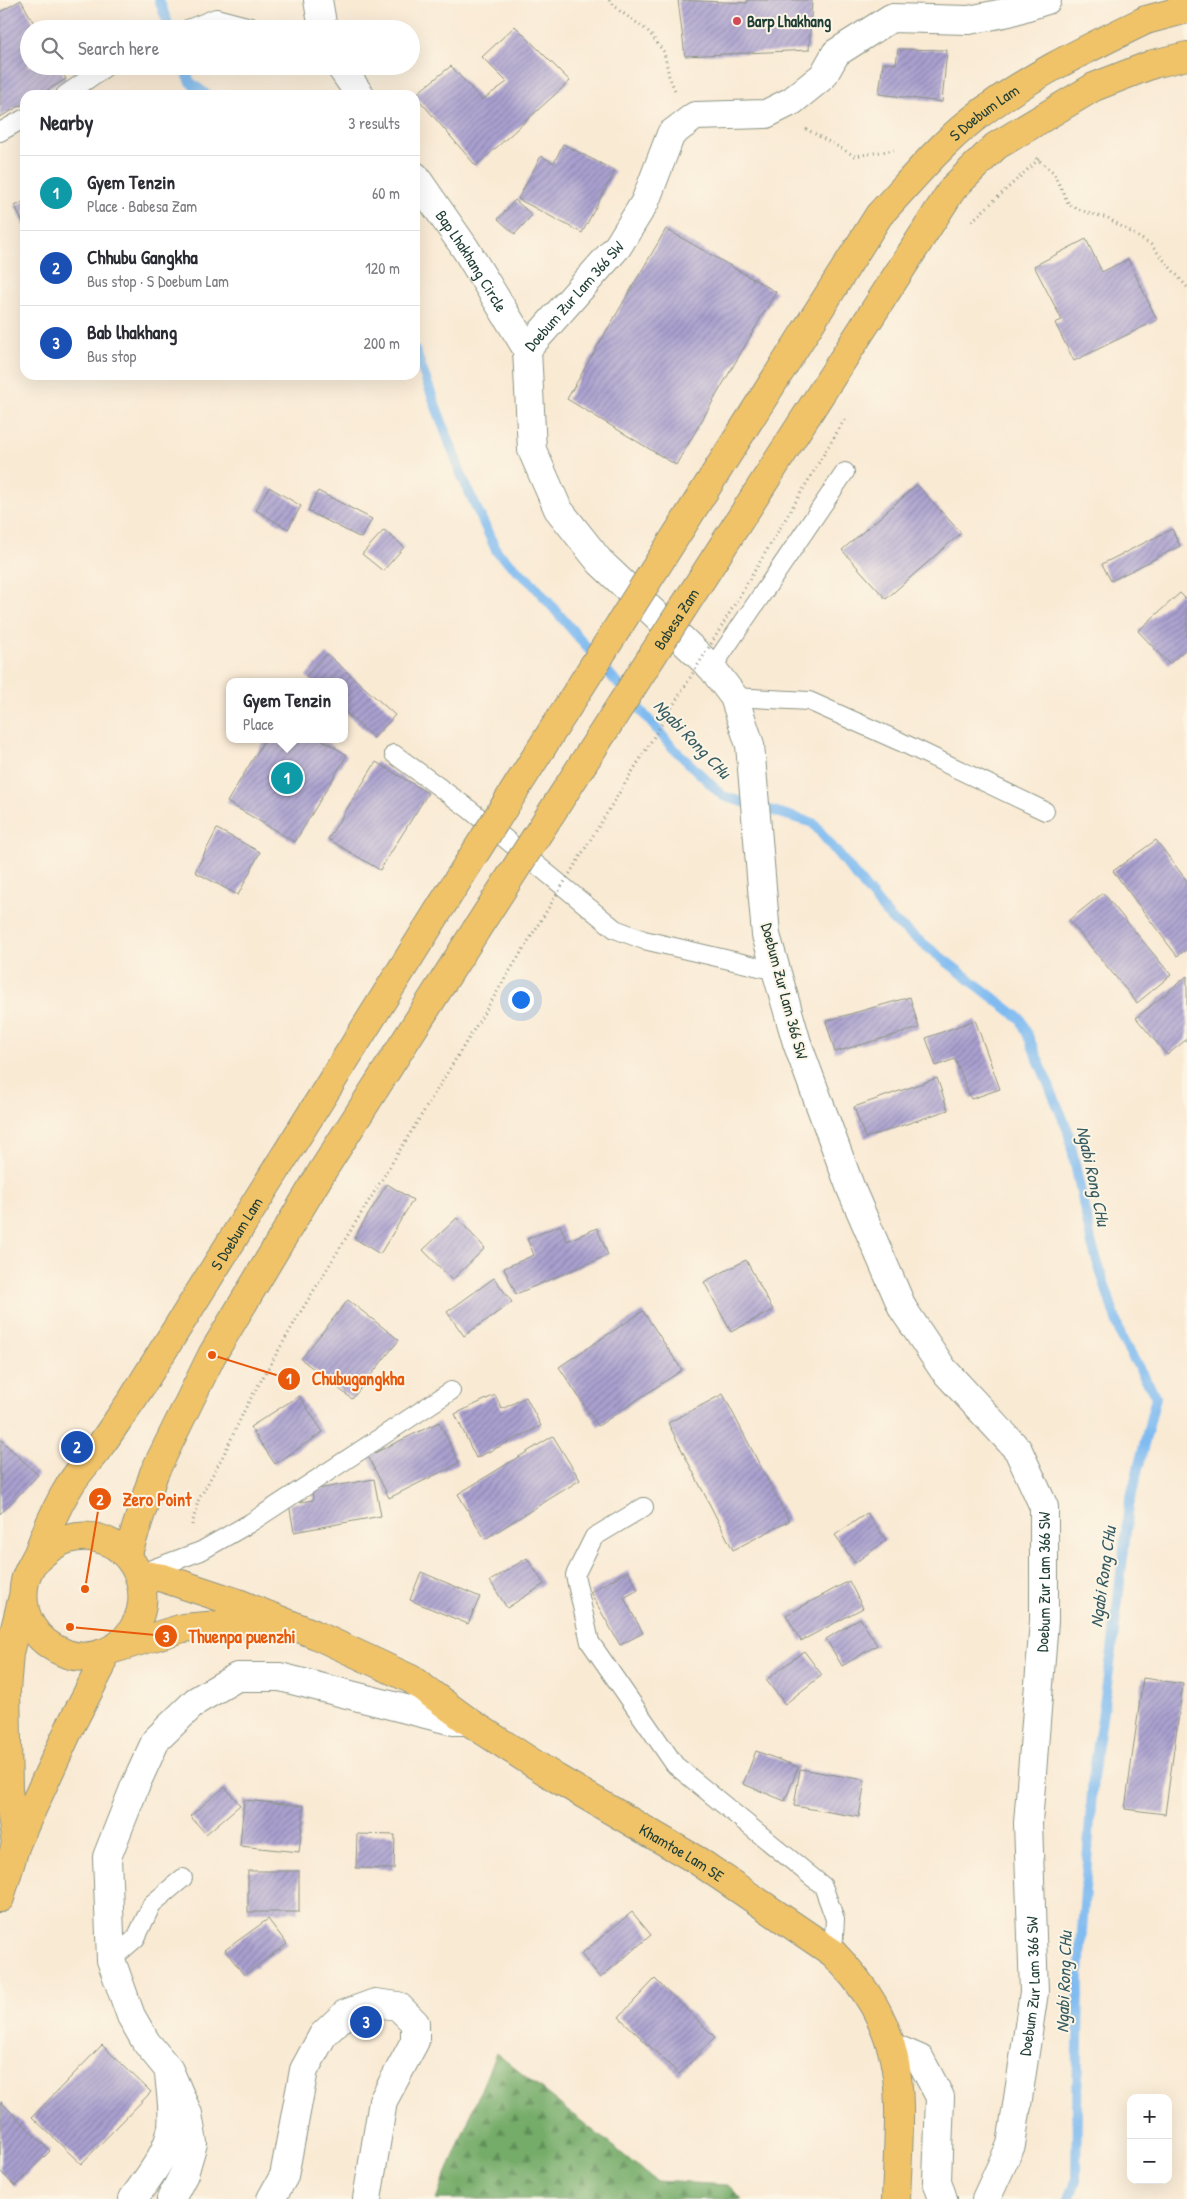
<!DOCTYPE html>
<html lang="en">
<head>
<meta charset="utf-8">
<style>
	:root { --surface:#fff; --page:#f2f2f3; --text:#2b2b33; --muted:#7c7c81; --line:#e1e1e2; --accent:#d1495b }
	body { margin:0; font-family:"Patrick Hand",sans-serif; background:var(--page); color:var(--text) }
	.controls { position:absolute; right:15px; bottom:15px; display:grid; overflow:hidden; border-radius:10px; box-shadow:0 5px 20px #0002 }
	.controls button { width:45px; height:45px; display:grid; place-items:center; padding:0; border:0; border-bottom:1px solid var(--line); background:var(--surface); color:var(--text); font:25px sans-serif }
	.you { position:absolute; left:520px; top:999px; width:18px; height:18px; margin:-12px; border:4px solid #fff; border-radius:50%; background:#1a73e8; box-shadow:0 0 0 8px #1a73e833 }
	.badge { display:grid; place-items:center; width:32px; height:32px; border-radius:50%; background:var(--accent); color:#fff; font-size:16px; font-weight:700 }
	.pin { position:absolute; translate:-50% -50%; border:2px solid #fff; box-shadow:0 1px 5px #0006 }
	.popup { position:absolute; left:226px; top:678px; width:122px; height:65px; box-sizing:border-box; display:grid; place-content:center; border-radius:10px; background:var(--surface); filter:drop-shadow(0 1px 4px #0005); font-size:16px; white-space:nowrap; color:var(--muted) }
	.popup b { font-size:19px; color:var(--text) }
	.popup::after { content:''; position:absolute; left:50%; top:100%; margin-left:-10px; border:10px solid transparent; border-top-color:var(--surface) }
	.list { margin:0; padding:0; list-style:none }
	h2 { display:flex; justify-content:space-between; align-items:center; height:65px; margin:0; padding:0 20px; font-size:21px }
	h2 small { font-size:16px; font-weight:400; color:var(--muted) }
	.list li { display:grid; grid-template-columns:32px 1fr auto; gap:15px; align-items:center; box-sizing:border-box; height:75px; padding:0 20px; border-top:1px solid var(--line) }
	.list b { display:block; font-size:19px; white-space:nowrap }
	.list p { margin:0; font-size:16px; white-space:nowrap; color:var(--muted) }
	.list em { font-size:16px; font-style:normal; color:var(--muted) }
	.icon { flex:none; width:28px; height:28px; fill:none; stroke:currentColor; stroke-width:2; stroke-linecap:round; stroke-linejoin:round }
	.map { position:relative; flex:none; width:1187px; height:2199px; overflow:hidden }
	.search { position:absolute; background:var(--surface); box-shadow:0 5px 20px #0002; left:20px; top:20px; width:400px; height:55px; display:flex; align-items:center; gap:12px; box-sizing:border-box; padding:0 18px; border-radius:28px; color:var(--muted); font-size:19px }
	.panel { position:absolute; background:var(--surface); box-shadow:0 5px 20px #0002; left:20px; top:90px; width:400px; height:290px; border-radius:15px }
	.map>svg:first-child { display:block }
	.forest { fill:url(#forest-firs); stroke:#4a744e }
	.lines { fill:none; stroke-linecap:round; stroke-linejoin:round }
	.stream { stroke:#7fbbf1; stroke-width:10 }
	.building { fill:url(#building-hatch) }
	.service-casing { stroke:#8c9484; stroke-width:20 }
	.minor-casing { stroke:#8c9484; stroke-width:30 }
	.tertiary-casing { stroke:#8c9484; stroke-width:30 }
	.primary-casing { stroke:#8c9484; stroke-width:30 }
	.trunk-casing { stroke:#8c9484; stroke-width:30 }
	.path { stroke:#8c9484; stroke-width:3; stroke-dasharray:1 4; stroke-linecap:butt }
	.service { stroke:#fff; stroke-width:18 }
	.minor { stroke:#fff; stroke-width:28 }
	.tertiary { stroke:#fff; stroke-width:28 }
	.primary { stroke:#f1c369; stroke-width:28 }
	.trunk { stroke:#f1c369; stroke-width:28 }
	.trunk-bridge-casing { stroke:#8c9484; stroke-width:30; stroke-linecap:butt }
	.path-bridge { stroke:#8c9484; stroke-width:3; stroke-dasharray:1 4; stroke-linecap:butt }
	.trunk-bridge { stroke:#f1c369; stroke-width:28 }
	.poi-dot { fill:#d1495b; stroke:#fcf5e5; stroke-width:2 }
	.labels { text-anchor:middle; stroke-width:4; stroke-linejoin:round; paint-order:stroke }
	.poi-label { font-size:16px; font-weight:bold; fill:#1f3d34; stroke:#fcf5e5; text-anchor:start }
	.street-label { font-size:16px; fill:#1f3d34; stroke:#fcf5e5 }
	.water-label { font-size:18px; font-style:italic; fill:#375c63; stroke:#fcf5e5 }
	.leader { fill:none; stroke:#e8590c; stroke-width:2 }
	.callout-dot { fill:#e8590c; stroke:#fcf5e5; stroke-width:2 }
	.mark-label { font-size:15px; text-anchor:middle; font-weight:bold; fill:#fff }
	.callout-label { font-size:18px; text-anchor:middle; font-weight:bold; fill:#e8590c; stroke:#fcf5e5; stroke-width:4; stroke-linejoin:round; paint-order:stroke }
</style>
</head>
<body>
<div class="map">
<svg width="1187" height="2199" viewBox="0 0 1187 2199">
	<defs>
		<pattern id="forest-firs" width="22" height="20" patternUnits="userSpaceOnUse" patternTransform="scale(1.25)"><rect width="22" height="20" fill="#74ac69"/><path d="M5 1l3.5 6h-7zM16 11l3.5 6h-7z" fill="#5f8d57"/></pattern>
		<pattern id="building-hatch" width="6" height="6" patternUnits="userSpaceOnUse" patternTransform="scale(1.25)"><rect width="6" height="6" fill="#aaa0d0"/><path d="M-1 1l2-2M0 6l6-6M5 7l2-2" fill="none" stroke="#8a84aa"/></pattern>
	</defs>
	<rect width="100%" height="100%" fill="#fcf5e5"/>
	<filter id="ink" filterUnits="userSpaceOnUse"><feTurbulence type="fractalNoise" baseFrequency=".02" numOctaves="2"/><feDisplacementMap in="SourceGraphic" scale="10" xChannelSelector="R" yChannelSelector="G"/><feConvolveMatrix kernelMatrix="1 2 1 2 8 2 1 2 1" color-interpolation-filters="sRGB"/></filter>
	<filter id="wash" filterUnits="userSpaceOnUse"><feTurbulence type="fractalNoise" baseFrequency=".0096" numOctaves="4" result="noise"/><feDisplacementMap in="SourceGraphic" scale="20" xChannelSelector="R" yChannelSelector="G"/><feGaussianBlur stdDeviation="1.12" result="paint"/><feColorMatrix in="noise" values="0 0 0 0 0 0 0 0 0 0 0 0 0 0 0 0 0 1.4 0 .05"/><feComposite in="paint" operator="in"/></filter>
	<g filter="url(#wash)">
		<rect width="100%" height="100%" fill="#f9ead4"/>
		<polygon class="forest" points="496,2053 656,2181 728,2185 742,2199 436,2199"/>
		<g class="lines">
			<g class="stream">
				<polyline points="159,0 170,29"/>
				<polyline points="184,66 190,82 207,95"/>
				<polyline points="415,350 463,479 497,552 533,584 671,746 723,796 813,823 891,919 1021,1019 1068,1131 1092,1245 1122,1339 1156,1397 1129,1505 1112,1650 1093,1778 1079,1974 1076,2181 1069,2199"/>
			</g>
		</g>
		<g id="blocks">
			<g class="building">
				<polygon points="21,0 37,29 29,29 29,66 59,66 66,79 39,95 25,95 25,103 0,117 0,12"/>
				<polygon points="678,0 747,3 747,0 812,0 809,50 685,56"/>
				<polygon points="515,26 570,81 476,166 415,95 451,66 482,100 507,82 482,57"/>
				<polygon points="898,49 947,50 942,102 879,94 883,63 896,64"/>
				<polygon points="563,144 615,171 582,233 518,199 541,156 554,163"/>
				<polygon points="515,200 532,215 515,234 498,219"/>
				<polygon points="25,201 25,227 15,206"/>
				<polygon points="666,229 776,292 676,465 567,399"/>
				<polygon points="1086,239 1102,272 1128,259 1157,320 1074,361 1055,323 1062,320 1034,266"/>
				<polygon points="917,485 961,533 886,599 842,550"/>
				<polygon points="269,487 301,506 288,529 256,510"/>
				<polygon points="318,491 372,519 361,538 308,511"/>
				<polygon points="1172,529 1180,546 1111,581 1102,564"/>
				<polygon points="384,530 404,547 383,571 362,554"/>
				<polygon points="1180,593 1187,600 1187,648 1169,664 1138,631"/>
				<polygon points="327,654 395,715 374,738 344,711 344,682 312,682 306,676"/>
				<polygon points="265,739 321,739 347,755 295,842 227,802"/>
				<polygon points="376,762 428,793 380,870 328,839"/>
				<polygon points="217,829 260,852 238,895 195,872"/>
				<polygon points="1156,840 1187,881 1187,949 1177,956 1113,871"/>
				<polygon points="1103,893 1171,975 1137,1003 1069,920"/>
				<polygon points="1187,976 1187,1039 1167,1055 1136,1018"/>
				<polygon points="910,997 919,1028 835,1052 826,1021"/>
				<polygon points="975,1020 1000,1089 971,1099 955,1059 936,1066 926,1038"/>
				<polygon points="937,1078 948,1110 865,1138 854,1107"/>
				<polygon points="387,1184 413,1200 380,1254 354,1238"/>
				<polygon points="457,1218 485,1248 452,1280 423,1250"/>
				<polygon points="560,1225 567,1241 597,1228 608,1255 516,1294 504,1268 534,1255 527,1239"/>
				<polygon points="746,1260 773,1310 731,1332 704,1282"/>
				<polygon points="494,1278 512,1302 464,1336 447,1312"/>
				<polygon points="348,1300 399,1340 352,1399 301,1359"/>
				<polygon points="643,1311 682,1370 598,1426 559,1367"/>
				<polygon points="723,1394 789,1521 733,1550 668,1423"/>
				<polygon points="495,1395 502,1409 526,1397 541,1426 476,1458 455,1414"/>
				<polygon points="299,1396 323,1432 275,1464 250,1427"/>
				<polygon points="439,1422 459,1463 389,1498 368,1456"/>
				<polygon points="553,1436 580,1480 485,1539 458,1494"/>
				<polygon points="0,1439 38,1475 0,1514"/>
				<polygon points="374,1479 381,1516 294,1532 289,1504 313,1500 312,1490"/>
				<polygon points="867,1513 886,1540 855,1563 835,1535"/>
				<polygon points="527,1558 544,1584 507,1608 490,1581"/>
				<polygon points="628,1571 638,1590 624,1598 643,1633 620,1645 590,1592"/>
				<polygon points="421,1572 480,1597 468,1624 410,1600"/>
				<polygon points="849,1581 863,1608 801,1641 786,1615"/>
				<polygon points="860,1618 877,1645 842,1666 826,1639"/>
				<polygon points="804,1651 822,1675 785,1704 766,1680"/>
				<polygon points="1143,1678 1183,1684 1165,1814 1125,1809"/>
				<polygon points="756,1751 798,1767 785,1801 743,1784"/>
				<polygon points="800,1769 865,1780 859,1817 794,1806"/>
				<polygon points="225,1787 240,1805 206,1834 190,1816"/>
				<polygon points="244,1800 304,1806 299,1852 240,1846"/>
				<polygon points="357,1834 395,1835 394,1869 356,1868"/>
				<rect x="248" y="1871" width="51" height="41"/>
				<polygon points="632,1912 651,1935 600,1978 581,1954"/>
				<polygon points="268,1919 287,1944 244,1975 225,1950"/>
				<polygon points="655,1979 715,2037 679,2074 619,2017"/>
				<polygon points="102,2045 151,2092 81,2164 32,2117"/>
				<polygon points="1,2102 50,2151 15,2186 0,2171"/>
			</g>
		</g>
	</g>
	<g filter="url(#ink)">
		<use href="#blocks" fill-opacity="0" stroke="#8c9484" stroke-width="1"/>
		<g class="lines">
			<g class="service-casing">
				<g id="service">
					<polyline points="188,29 216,18 258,29"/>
					<polyline points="65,95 107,66"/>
					<polyline points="0,132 25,118"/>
					<polyline points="712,668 845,472"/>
					<polyline points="734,697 809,701 901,742 1045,811"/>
					<polyline points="394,754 469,809 615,929 644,940 776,971"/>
					<polyline points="644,1507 594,1537 575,1575 590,1642 675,1765 823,1886 835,1919 833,1953"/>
					<polyline points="144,1572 201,1551 250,1523 451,1391"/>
					<polyline points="111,1960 136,1938 152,1904 183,1878"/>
				</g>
			</g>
			<g class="minor-casing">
				<g id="minor">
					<polyline points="318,0 323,29"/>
					<polyline points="340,66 360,95"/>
					<path id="s1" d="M415,176l50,72 62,101"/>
					<polyline points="892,2047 920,2059 940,2097 937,2181 943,2199"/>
					<path d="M133,2199c15,-21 35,-45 39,-72 2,-17 -2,-38 -3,-55"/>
					<path id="s2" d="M986,2199l25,-54 23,-153 -6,-169 16,-202v-114l-26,-57 -75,-81 -40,-60 -52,-120 -54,-146 -31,-108 -16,-190 -16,-48 -22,-29 -112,-106 -42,-53 -26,-59 -5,-101 91,-103 27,-44 26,-68 24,-18 71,-2 26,-13 31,-25 13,-23 55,-35 78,2 40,-8 38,-12"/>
				</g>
			</g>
			<g class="tertiary-casing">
				<g id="tertiary">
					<polyline points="171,2199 184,2174 193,2143 188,2114 169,2070 146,2042 131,2016 111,1960 107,1857 135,1786 156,1740 196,1701 237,1677 280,1677 453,1721 468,1721"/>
					<polyline points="271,2199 284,2176 304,2070 323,2035 345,2014 375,2003 398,2006 415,2023 415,2041 383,2101 367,2199"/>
				</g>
			</g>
			<g class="primary-casing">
				<g id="primary">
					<path id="s3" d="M139,1574l24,4 75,25 76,31 97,45 57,42 88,57 142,83 135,92c79,81 67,141 63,246"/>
					<polyline points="110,1650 183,1628 231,1624 277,1626"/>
				</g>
			</g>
			<g class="trunk-casing">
				<g id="trunk">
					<polyline points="1146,20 1187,9"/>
					<polyline points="1153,64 1187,56"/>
					<polyline points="127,1556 154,1473 212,1355 323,1170 476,930"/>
					<path id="s4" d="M34,1562c10,-10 20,-19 34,-23 57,-16 99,54 58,99 -13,15 -39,23 -59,16 -32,-12 -49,-39 -42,-73 2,-10 9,-19 13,-28 9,-24 18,-46 32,-68 8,-14 21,-26 30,-39 11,-15 21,-31 32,-46l310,-495"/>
					<polyline points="16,1844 8,1790 6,1690 9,1653 22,1600"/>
					<polyline points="0,1898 16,1844 71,1725 101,1667 103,1653"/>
				</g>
			</g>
			<g class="path">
				<polyline points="609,0 620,11 648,31 664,52 669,76 676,93"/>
				<polyline points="806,129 855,156 894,150"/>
				<polyline points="1036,158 1053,172 1069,205 1088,213 1108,218 1151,245 1187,287"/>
				<polyline points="192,1525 198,1501 224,1454 247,1405 300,1313 538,925"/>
			</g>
			<use href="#service" class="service"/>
			<use href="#minor" class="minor"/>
			<use href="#tertiary" class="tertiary"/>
			<use href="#primary" class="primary"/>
			<use href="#trunk" class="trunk"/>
			<g class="trunk-bridge-casing">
				<g id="trunk-bridge">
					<path id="s5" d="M442,905l437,-690c30,-32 59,-68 93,-95 53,-42 114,-71 174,-100"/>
					<path id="s6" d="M476,930l477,-742 43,-42 98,-59 59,-23"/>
				</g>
			</g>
			<g class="path-bridge">
				<polyline points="972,221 1039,159"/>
				<polyline points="538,925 717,634 846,417"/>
			</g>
			<use href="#trunk-bridge" class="trunk-bridge"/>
		</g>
	</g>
	<circle class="poi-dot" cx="737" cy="21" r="5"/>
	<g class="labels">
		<g class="poi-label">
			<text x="747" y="27">Barp Lhakhang</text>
		</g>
		<g class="street-label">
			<text dy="6" stroke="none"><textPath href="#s5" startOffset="964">S Doebum Lam</textPath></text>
			<text dy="6" stroke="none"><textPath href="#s1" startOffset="102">Bap Lhakhang Circle</textPath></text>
			<text dy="6" stroke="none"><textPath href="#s2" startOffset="2080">Doebum Zur Lam 366 SW</textPath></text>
			<text dy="6" stroke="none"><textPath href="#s6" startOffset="370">Babesa Zam</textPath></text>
			<text transform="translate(785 991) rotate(75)" y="6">Doebum Zur Lam 366 SW</text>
			<text dy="6" stroke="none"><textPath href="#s4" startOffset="761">S Doebum Lam</textPath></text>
			<text dy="6" stroke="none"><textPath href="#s2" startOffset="625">Doebum Zur Lam 366 SW</textPath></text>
			<text dy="6" stroke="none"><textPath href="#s3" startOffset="614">Khamtoe Lam SE</textPath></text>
			<text dy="6" stroke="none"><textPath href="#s2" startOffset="220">Doebum Zur Lam 366 SW</textPath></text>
		</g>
		<g class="water-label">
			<text transform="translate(692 739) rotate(46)" y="6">Ngabi Rong CHu</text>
			<text transform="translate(1093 1176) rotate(78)" y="6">Ngabi Rong CHu</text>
			<text transform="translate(1103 1577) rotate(-82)" y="6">Ngabi Rong CHu</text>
			<text transform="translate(1064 1982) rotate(-88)" y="6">Ngabi Rong CHu</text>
		</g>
	</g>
	<path class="leader" d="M212 1355L289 1379M85 1589L100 1499M70 1627L166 1636"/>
	<g class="callout-dot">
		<circle cx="212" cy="1355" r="5"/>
		<circle cx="85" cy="1589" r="5"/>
		<circle cx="70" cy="1627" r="5"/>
		<circle cx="289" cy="1379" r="12"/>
		<circle cx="100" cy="1499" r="12"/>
		<circle cx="166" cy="1636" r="12"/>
	</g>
	<g class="mark-label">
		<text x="289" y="1384">1</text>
		<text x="100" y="1505">2</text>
		<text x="166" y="1642">3</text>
	</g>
	<g class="callout-label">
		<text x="358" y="1385">Chubugangkha</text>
		<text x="157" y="1506">Zero Point</text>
		<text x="242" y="1643">Thuenpa puenzhi</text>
	</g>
</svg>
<div class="controls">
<button>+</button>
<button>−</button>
</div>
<div class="you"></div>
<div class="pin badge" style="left:287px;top:778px;background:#0f9aa8">1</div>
<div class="popup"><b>Gyem Tenzin</b>Place</div>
<div class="pin badge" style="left:77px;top:1447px;background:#1a4fb4">2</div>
<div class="pin badge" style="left:366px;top:2022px;background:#1a4fb4">3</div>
<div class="search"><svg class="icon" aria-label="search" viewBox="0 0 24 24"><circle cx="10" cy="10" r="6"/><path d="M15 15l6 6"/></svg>Search here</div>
<section class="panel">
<h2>Nearby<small>3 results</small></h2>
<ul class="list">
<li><span class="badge" style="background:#0f9aa8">1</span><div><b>Gyem Tenzin</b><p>Place · Babesa Zam</p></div><em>60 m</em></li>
<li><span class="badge" style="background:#1a4fb4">2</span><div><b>Chhubu Gangkha</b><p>Bus stop · S Doebum Lam</p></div><em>120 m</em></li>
<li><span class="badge" style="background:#1a4fb4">3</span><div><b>Bab lhakhang</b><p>Bus stop</p></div><em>200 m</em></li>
</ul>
</section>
</div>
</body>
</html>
